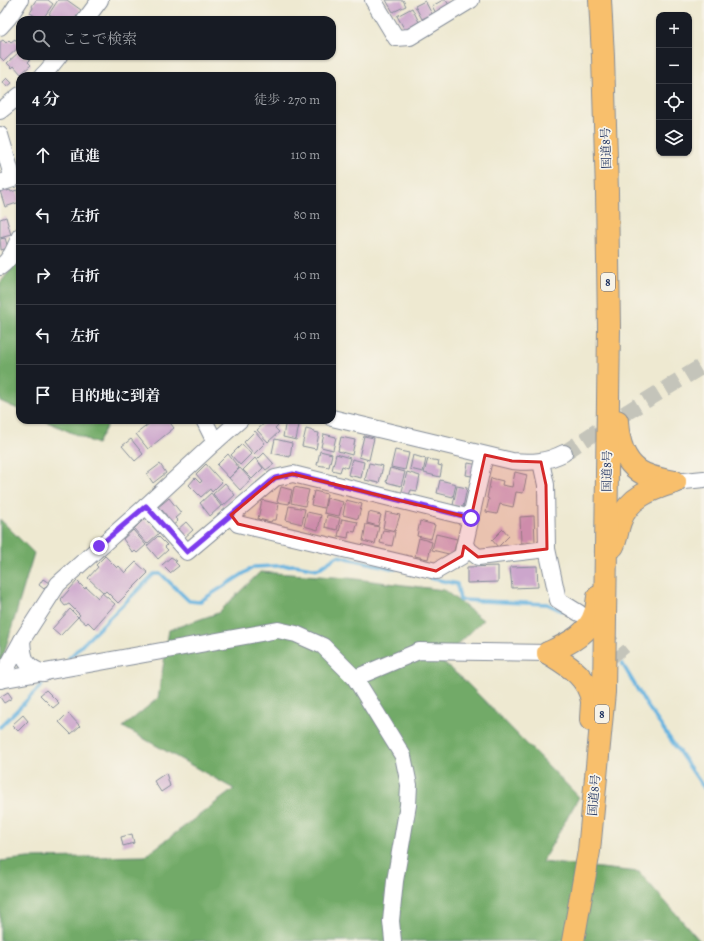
<!DOCTYPE html>
<html lang="ja">
<head>
<meta charset="utf-8">
<style>
	:root { --surface:#171b24; --page:#242831; --text:#f1f3f6; --muted:#9ea1a6; --line:#363941 }
	body { margin:0; font-family:Alegreya,"Noto Serif JP",serif; background:var(--page); color:var(--text) }
	.controls { position:absolute; right:12px; top:12px; display:grid; overflow:hidden; border-radius:8px; box-shadow:0 1px 3px #0004 }
	.controls button { width:36px; height:36px; display:grid; place-items:center; padding:0; border:0; border-bottom:1px solid var(--line); background:var(--surface); color:var(--text); font:20px sans-serif }
	.stop { position:absolute; width:12px; height:12px; margin:-9px; border:3px solid #7c3aed; border-radius:50%; background:#fff }
	.stop.end { background:#7c3aed; border-color:#fff; box-shadow:0 1px 4px #0008 }
	.list { margin:0; padding:0; list-style:none }
	h2 { display:flex; justify-content:space-between; align-items:center; height:52px; margin:0; padding:0 16px; font-size:17px }
	h2 small { font-size:13px; font-weight:400; color:var(--muted) }
	.list li { display:grid; grid-template-columns:26px 1fr auto; gap:12px; align-items:center; box-sizing:border-box; height:60px; padding:0 16px; border-top:1px solid var(--line) }
	.list b { display:block; font-size:15px; white-space:nowrap }
	.list em { font-size:13px; font-style:normal; color:var(--muted) }
	.icon { flex:none; width:22px; height:22px; fill:none; stroke:currentColor; stroke-width:2; stroke-linecap:round; stroke-linejoin:round }
	.map { position:relative; flex:none; width:704px; height:941px; overflow:hidden }
	.search { position:absolute; background:var(--surface); box-shadow:0 1px 3px #0004; left:16px; top:16px; width:320px; height:44px; display:flex; align-items:center; gap:10px; box-sizing:border-box; padding:0 14px; border-radius:12px; color:var(--muted); font-size:15px }
	.panel { position:absolute; background:var(--surface); box-shadow:0 1px 3px #0004; left:16px; top:72px; width:320px; height:352px; border-radius:12px }
	.map>svg:first-child { display:block }
	.forest { fill:#72aa68; stroke:#466c63 }
	.lines { fill:none; stroke-linecap:round; stroke-linejoin:round }
	.stream { stroke:#66b3e0; stroke-width:3.5 }
	.building { fill:#cca6cc }
	.minor-tunnel { stroke:#c4c4ba; stroke-width:16; stroke-dasharray:16 8; stroke-linecap:butt }
	.minor-casing { stroke:#848c98; stroke-width:18 }
	.highway-casing { stroke:#848c98; stroke-width:24 }
	.minor { stroke:#fff; stroke-width:16 }
	.highway { stroke:#f8bf6c; stroke-width:22 }
	.route { stroke:#7c3aed; stroke-width:5 }
	.marked { fill:#d62828; fill-opacity:0.2; stroke:#d62828; stroke-width:3; stroke-linejoin:round }
	.labels { text-anchor:middle; stroke-width:3.5; stroke-linejoin:round; paint-order:stroke }
	.shield { fill:#f7f3e8; stroke:#5d6a87; stroke-width:1 }
	.shield-label { font-size:11px; font-weight:bold; fill:#1b2f5e }
	.street-label { font-size:12px; fill:#1b2f5e; stroke:#f7f3e8 }
</style>
</head>
<body>
<div class="map">
<svg width="704" height="941" viewBox="0 0 704 941">
	<rect width="100%" height="100%" fill="#f7f3e8"/>
	<filter id="ink" filterUnits="userSpaceOnUse"><feTurbulence type="fractalNoise" baseFrequency=".025" numOctaves="2"/><feDisplacementMap in="SourceGraphic" scale="8" xChannelSelector="R" yChannelSelector="G"/><feConvolveMatrix kernelMatrix="1 2 1 2 8 2 1 2 1" color-interpolation-filters="sRGB"/></filter>
	<filter id="wash" filterUnits="userSpaceOnUse"><feTurbulence type="fractalNoise" baseFrequency=".012" numOctaves="4" result="noise"/><feDisplacementMap in="SourceGraphic" scale="16" xChannelSelector="R" yChannelSelector="G"/><feGaussianBlur stdDeviation="0.9" result="paint"/><feColorMatrix in="noise" values="0 0 0 0 0 0 0 0 0 0 0 0 0 0 0 0 0 1.4 0 .05"/><feComposite in="paint" operator="in"/></filter>
	<g filter="url(#wash)">
		<rect width="100%" height="100%" fill="#eee9d1"/>
		<g class="forest">
			<polygon points="20,258 20,410 0,401 0,283"/>
			<polygon points="43,420 110,420 97,444"/>
			<polygon points="0,519 34,553 0,667"/>
			<polygon points="260,572 348,578 444,590 483,620 441,661 463,679 579,797 542,862 639,872 700,941 0,941 0,861 28,858 145,856 234,789 123,727 158,698 169,630 218,613"/>
		</g>
		<g class="lines">
			<g class="stream">
				<polyline points="430,578 457,584 460,600 547,604 562,611"/>
				<polyline points="69,658 154,574 161,574 189,601 199,602 254,567 295,565 318,569 338,556 395,569"/>
				<polyline points="622,663 646,704 704,788"/>
				<polyline points="0,727 42,685"/>
			</g>
		</g>
		<g id="blocks">
			<g class="building">
				<polygon points="36,0 48,0 53,4 42,20 30,13 33,8 32,6"/>
				<polygon points="58,0 67,0 81,10 74,20 61,19 58,20 49,14"/>
				<polygon points="386,0 403,0 406,6 393,12"/>
				<polygon points="443,0 446,0 450,7 437,15 432,6"/>
				<polygon points="425,1 432,14 422,19 415,6"/>
				<polygon points="412,8 419,22 405,30 397,16"/>
				<polygon points="15,39 20,46 4,61 0,57 0,42 3,40 6,43 9,40 11,42"/>
				<polygon points="19,52 20,56 23,56 25,58 27,56 30,60 28,62 31,65 21,74 14,66 12,68 7,63"/>
				<polygon points="7,78 12,83 7,87 3,82"/>
				<polygon points="7,189 7,191 10,190 11,192 17,190 20,202 5,207 0,191"/>
				<polygon points="6,217 11,235 0,238 0,219"/>
				<polygon points="5,238 8,248 1,250 0,239"/>
				<polygon points="154,420 168,420 174,428 148,449 136,434"/>
				<polygon points="268,420 273,420 278,425 275,428 279,432 268,442 257,430"/>
				<polygon points="286,420 300,420 296,440 283,437"/>
				<polygon points="306,429 314,431 314,432 319,433 316,449 302,446"/>
				<polygon points="255,431 265,443 254,454 244,442"/>
				<polygon points="324,434 336,437 333,450 321,447"/>
				<polygon points="364,436 374,438 369,460 359,457"/>
				<polygon points="341,437 355,440 352,455 338,451"/>
				<polygon points="131,439 143,454 135,461 122,446"/>
				<polygon points="275,439 292,443 290,457 272,453"/>
				<polygon points="242,444 251,454 240,465 231,455"/>
				<polygon points="395,450 409,453 405,470 391,467"/>
				<polygon points="320,451 332,454 329,467 317,465"/>
				<polygon points="264,453 274,464 266,470 257,460"/>
				<polygon points="228,454 239,468 229,478 217,465"/>
				<polygon points="336,454 350,458 347,468 342,466 340,472 332,470"/>
				<polygon points="413,455 426,459 423,472 410,469"/>
				<polygon points="255,458 263,468 252,479 243,470"/>
				<polygon points="352,459 364,462 361,478 348,475"/>
				<polygon points="428,459 439,461 438,465 442,466 440,477 424,473"/>
				<polygon points="369,463 383,466 379,483 365,480"/>
				<polygon points="468,463 479,465 477,477 466,475"/>
				<polygon points="160,464 166,473 153,483 147,474"/>
				<polygon points="206,464 222,482 212,492 210,489 201,497 189,485 195,478 200,483 202,481 196,474"/>
				<polygon points="240,468 251,480 240,490 229,478"/>
				<polygon points="390,468 405,472 401,486 386,482"/>
				<polygon points="407,472 420,476 417,491 411,490 408,497 401,495"/>
				<polygon points="515,472 527,475 523,493 516,492 513,507 500,504 497,514 486,512 489,499 487,498 491,478 503,481 502,485 512,487"/>
				<polygon points="440,480 456,484 453,497 437,493"/>
				<polygon points="225,483 235,495 223,506 213,494"/>
				<polygon points="457,486 467,488 463,507 453,505"/>
				<polygon points="281,487 292,490 289,504 277,502"/>
				<polygon points="294,487 309,490 305,506 291,503"/>
				<polygon points="314,491 327,494 324,508 311,505"/>
				<polygon points="211,493 221,506 210,516 200,503"/>
				<polygon points="169,498 181,513 175,518 178,521 171,527 164,518 167,516 162,510 160,512 157,508"/>
				<polygon points="327,498 343,502 339,516 324,513"/>
				<polygon points="262,500 279,504 276,520 272,520 271,522 258,519"/>
				<polygon points="346,500 362,504 358,519 343,515"/>
				<polygon points="289,506 305,509 302,524 286,520"/>
				<polygon points="307,512 321,515 318,530 304,526"/>
				<polygon points="369,512 381,515 378,526 367,523"/>
				<polygon points="386,512 400,515 395,531 383,528"/>
				<polygon points="327,515 340,518 337,530 325,527"/>
				<polygon points="534,516 535,542 531,542 531,545 525,545 524,543 521,543 520,517"/>
				<polygon points="144,519 149,524 150,523 159,533 147,544 134,529"/>
				<polygon points="342,519 358,522 355,532 349,531 348,538 338,536"/>
				<polygon points="420,521 435,525 431,539 417,536"/>
				<polygon points="186,522 193,530 183,539 176,531"/>
				<polygon points="366,524 379,527 375,544 363,541"/>
				<polygon points="503,529 509,536 498,547 492,540"/>
				<polygon points="133,530 146,545 137,553 135,551 133,553 123,539"/>
				<polygon points="383,530 395,532 392,546 380,543"/>
				<polygon points="436,534 457,539 453,555 432,550"/>
				<polygon points="158,536 167,545 165,547 168,550 158,559 147,546"/>
				<polygon points="419,538 432,542 428,559 415,556"/>
				<polygon points="105,556 117,568 119,566 125,573 136,562 148,573 118,603 106,591 104,593 88,578 98,567 96,565"/>
				<polygon points="171,557 177,561 175,562 179,566 170,573 162,565"/>
				<polygon points="498,566 498,582 467,583 467,567"/>
				<polygon points="537,566 538,587 512,588 510,567"/>
				<polygon points="43,579 49,583 44,589 39,585"/>
				<polygon points="77,581 85,589 86,587 98,598 102,593 115,604 94,628 88,622 86,624 78,617 80,615 69,604 65,606 61,601 62,600 61,599"/>
				<polygon points="70,609 78,617 60,636 52,629"/>
				<polygon points="46,690 59,703 53,708 40,695"/>
				<polygon points="8,692 12,698 4,703 0,697"/>
				<polygon points="68,713 80,726 71,734 59,722"/>
				<polygon points="23,715 28,721 18,731 12,725"/>
				<polygon points="166,773 170,786 161,792 154,781"/>
				<polygon points="132,834 134,843 123,846 121,837"/>
			</g>
		</g>
	</g>
	<g filter="url(#ink)">
		<use href="#blocks" fill-opacity="0" stroke="#848c98" stroke-width="1"/>
		<g class="lines">
			<g class="minor-tunnel">
				<polyline points="564,453 611,422 704,365"/>
				<polyline points="602,631 623,657"/>
			</g>
			<g class="minor-casing">
				<g id="minor">
					<polyline points="373,0 396,38 410,37 471,0"/>
					<polyline points="85,20 100,0"/>
					<polyline points="0,27 9,17 20,0"/>
					<polyline points="42,76 47,71 59,56"/>
					<polyline points="0,111 20,95"/>
					<polyline points="0,135 13,179 0,183"/>
					<path d="M0,267c11,-8 15,-19 20,-31"/>
					<path d="M332,418l180,43c21,2 34,1 52,-8"/>
					<polyline points="204,420 215,442"/>
					<polyline points="541,462 546,485 547,549 558,600 579,613"/>
					<polyline points="675,482 704,479"/>
					<polyline points="146,506 187,552 275,478 293,474 471,518"/>
					<polyline points="231,515 238,524 436,571 462,556 485,455"/>
					<polyline points="464,546 478,557 547,549"/>
					<path d="M22,640c1,19 3,27 22,33"/>
					<polyline points="355,678 419,651 548,653"/>
					<polyline points="0,680 278,630 296,634 323,646 355,678 403,756 409,785 408,805 395,881 391,921 393,941"/>
					<polyline points="0,680 22,640 58,584 146,506 215,442 240,420"/>
				</g>
			</g>
			<g class="highway-casing">
				<g id="highway">
					<path d="M617,421c1,18 6,39 22,50 10,7 25,9 36,11"/>
					<path d="M613,546c4,-8 4,-16 7,-24 8,-25 32,-33 55,-40"/>
					<path d="M548,653c19,12 40,23 44,48 0,6 -1,13 -1,19"/>
					<path d="M548,653c19,-9 41,-18 47,-40 2,-5 2,-11 3,-16"/>
					<polyline points="573,941 589,851 604,692 609,328 607,192 603,57 600,0"/>
				</g>
			</g>
			<use href="#minor" class="minor"/>
			<use href="#highway" class="highway"/>
		</g>
	</g>
	<g class="lines" filter="url(#ink)">
		<polyline class="route" points="99,546 146,506 187,552 275,478 293,474 471,518"/>
	</g>
	<path class="marked" d="M485,455l27,6 29,1 5,23 1,64 -69,8 -14,-11 -2,10 -26,15 -198,-47 -7,-9 44,-37 18,-4 178,44z"/>
	<g class="labels">
		<g class="shield">
			<rect x="601" y="273" width="14" height="18" rx="3"/>
			<rect x="595" y="705" width="14" height="18" rx="3"/>
		</g>
		<g class="shield-label">
			<text x="608" y="286">8</text>
			<text x="602" y="718">8</text>
		</g>
		<g class="street-label">
			<text transform="translate(606 148) rotate(-92)" y="4">国道8号</text>
			<text transform="translate(607 471) rotate(-89)" y="4">国道8号</text>
			<text transform="translate(594 795) rotate(-85)" y="4">国道8号</text>
		</g>
	</g>
</svg>
<div class="controls">
<button>+</button>
<button>−</button>
<button><svg class="icon" aria-label="locate" viewBox="0 0 24 24"><circle cx="12" cy="12" r="6"/><path d="M12 2v4M12 18v4M2 12h4M18 12h4"/></svg></button>
<button><svg class="icon" aria-label="layers" viewBox="0 0 24 24"><path d="M12 4l9 5-9 5-9-5zM3 14l9 5 9-5"/></svg></button>
</div>
<div class="stop" style="left:471px;top:518px"></div>
<div class="stop end" style="left:99px;top:546px"></div>
<div class="search"><svg class="icon" aria-label="search" viewBox="0 0 24 24"><circle cx="10" cy="10" r="6"/><path d="M15 15l6 6"/></svg>ここで検索</div>
<section class="panel">
<h2>4 分<small>徒歩 · 270 m</small></h2>
<ul class="list">
<li><svg class="icon" aria-label="ahead" viewBox="0 0 24 24"><path d="M12 20V5M6 11l6-6 6 6"/></svg><div><b>直進</b></div><em>110 m</em></li>
<li><svg class="icon" aria-label="left" viewBox="0 0 24 24"><path d="M17 20v-9H6M10 6l-5 5 5 5"/></svg><div><b>左折</b></div><em>80 m</em></li>
<li><svg class="icon" aria-label="right" viewBox="0 0 24 24"><path d="M7 20v-9h11M14 6l5 5-5 5"/></svg><div><b>右折</b></div><em>40 m</em></li>
<li><svg class="icon" aria-label="left" viewBox="0 0 24 24"><path d="M17 20v-9H6M10 6l-5 5 5 5"/></svg><div><b>左折</b></div><em>40 m</em></li>
<li><svg class="icon" aria-label="arrive" viewBox="0 0 24 24"><path d="M6 21V4h12l-3 4 3 4H6"/></svg><div><b>目的地に到着</b></div></li>
</ul>
</section>
</div>
</body>
</html>
